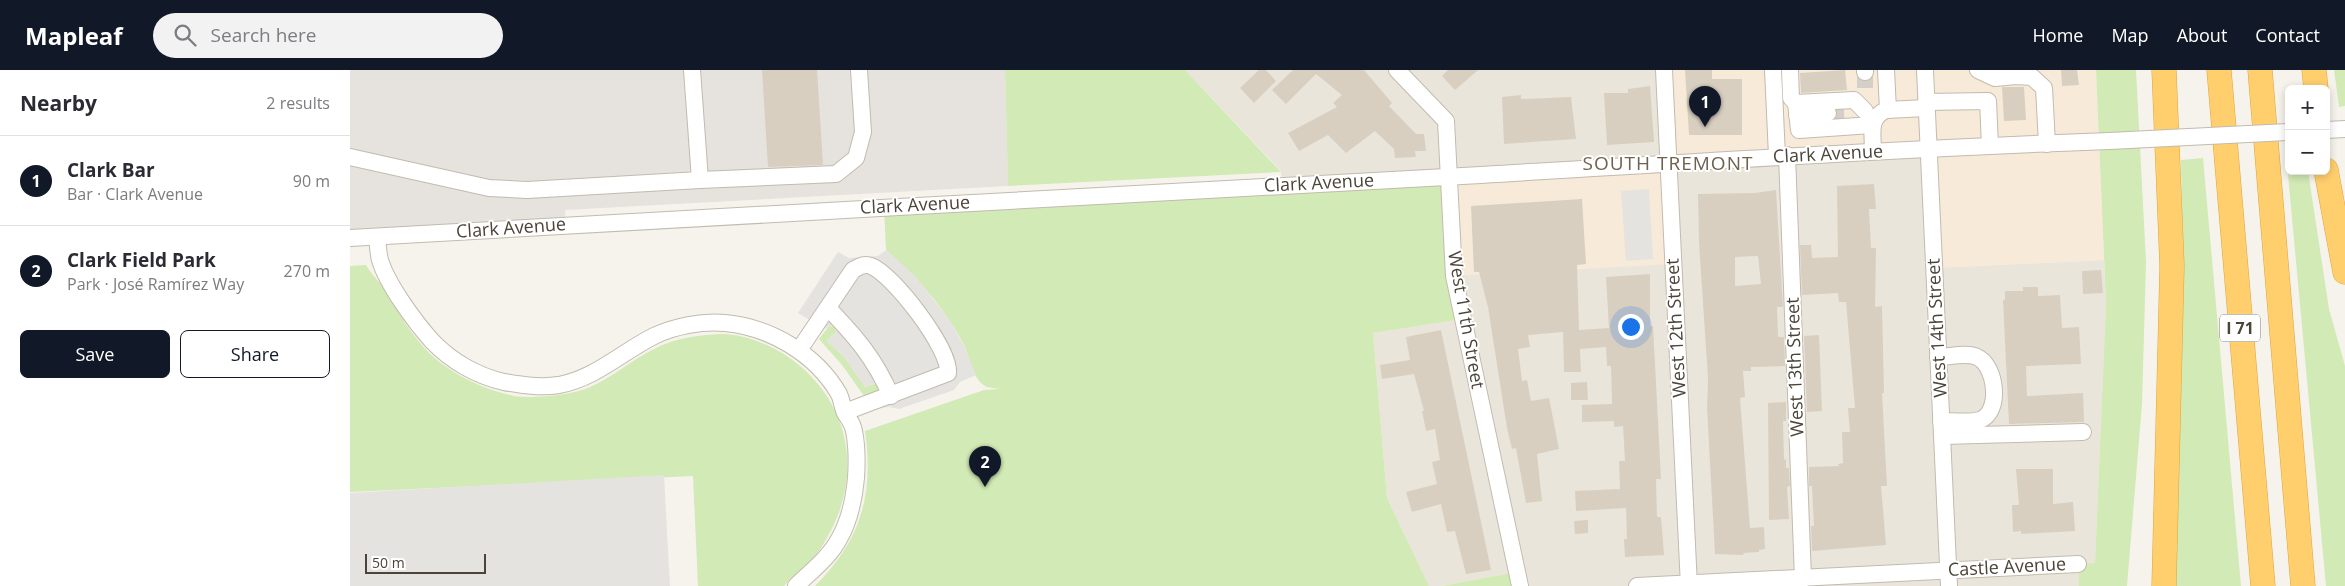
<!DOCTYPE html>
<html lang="en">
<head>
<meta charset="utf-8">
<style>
	:root { --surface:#fff; --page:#f2f2f3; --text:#2b2b33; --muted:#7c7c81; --line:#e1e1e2; --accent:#111827 }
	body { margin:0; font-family:"Open Sans",sans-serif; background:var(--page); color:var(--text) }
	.controls { position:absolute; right:15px; top:15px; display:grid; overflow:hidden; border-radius:8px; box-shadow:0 2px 8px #0003 }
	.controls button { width:45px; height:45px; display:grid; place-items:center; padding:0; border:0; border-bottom:1px solid var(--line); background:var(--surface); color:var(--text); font:25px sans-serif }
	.scale { position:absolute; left:15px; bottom:12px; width:121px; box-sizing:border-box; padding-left:5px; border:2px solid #4b4439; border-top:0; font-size:14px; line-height:18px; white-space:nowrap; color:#4b4439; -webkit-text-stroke:4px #fff; paint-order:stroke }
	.you { position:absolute; left:1280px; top:256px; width:18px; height:18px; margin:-12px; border:4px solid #fff; border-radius:50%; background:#1a73e8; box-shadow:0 0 0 8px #1a73e833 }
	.badge { display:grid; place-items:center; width:32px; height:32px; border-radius:50%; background:var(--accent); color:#fff; font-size:16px; font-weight:700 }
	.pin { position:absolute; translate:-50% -41px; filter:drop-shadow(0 1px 2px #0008) }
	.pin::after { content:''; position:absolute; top:26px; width:18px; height:15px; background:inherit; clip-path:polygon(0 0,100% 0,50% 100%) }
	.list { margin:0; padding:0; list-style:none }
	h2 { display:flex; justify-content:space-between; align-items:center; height:65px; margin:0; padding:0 20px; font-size:21px }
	h2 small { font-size:16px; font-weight:400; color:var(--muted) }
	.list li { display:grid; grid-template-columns:32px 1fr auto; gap:15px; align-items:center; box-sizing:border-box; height:90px; padding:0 20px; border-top:1px solid var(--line) }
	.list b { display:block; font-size:19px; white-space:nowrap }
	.list p { margin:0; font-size:16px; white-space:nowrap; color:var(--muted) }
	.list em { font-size:16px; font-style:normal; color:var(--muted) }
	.actions { display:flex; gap:10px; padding:15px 20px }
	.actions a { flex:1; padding:11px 0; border:1px solid var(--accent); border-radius:8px; text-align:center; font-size:18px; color:var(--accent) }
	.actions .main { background:var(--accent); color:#fff }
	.icon { flex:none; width:28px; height:28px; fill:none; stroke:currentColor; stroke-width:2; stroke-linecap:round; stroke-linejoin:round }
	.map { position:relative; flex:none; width:1995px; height:516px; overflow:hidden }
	header { display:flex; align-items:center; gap:30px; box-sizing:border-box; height:70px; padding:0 25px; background:var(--accent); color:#fff }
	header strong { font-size:24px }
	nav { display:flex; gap:28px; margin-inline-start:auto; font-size:18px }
	.search { width:350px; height:45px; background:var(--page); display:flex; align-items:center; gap:12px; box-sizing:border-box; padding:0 18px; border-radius:28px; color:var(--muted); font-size:19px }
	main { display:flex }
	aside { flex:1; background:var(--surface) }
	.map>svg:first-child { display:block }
	.residential { fill:#eae5da }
	.commercial { fill:#f7ead8 }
	.industrial { fill:#e6e2dd }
	.green { fill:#d2eab5 }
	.parking { fill:#e5e3e0 }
	.building { fill:#d8cfc1; fill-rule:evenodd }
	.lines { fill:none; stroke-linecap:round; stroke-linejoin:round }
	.minor-tunnel { stroke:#d4d0c8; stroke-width:16; stroke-dasharray:16 8; stroke-linecap:butt }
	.minor-casing { stroke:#c2bbae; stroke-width:18 }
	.highway-casing { stroke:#e0a43c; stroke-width:25 }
	.minor { stroke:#fff; stroke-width:16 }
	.highway { stroke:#ffcf6e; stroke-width:24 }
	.minor-bridge-casing { stroke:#c2bbae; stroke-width:18; stroke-linecap:butt }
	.minor-bridge { stroke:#fff; stroke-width:16 }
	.labels { text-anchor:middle; stroke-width:4; stroke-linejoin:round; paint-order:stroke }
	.shield { fill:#fff; stroke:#817c74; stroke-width:1 }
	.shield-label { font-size:16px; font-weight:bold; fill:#4b4439 }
	.street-label { font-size:18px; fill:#4b4439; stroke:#fff }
	.neighbourhood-label { font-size:19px; letter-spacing:1px; fill:#6e6250; stroke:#fff }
</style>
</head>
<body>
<header>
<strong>Mapleaf</strong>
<div class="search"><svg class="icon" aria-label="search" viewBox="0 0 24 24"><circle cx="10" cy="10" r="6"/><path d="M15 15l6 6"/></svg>Search here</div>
<nav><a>Home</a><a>Map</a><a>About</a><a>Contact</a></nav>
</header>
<main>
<aside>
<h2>Nearby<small>2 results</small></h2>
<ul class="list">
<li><span class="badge">1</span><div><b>Clark Bar</b><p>Bar · Clark Avenue</p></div><em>90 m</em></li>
<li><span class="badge">2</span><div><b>Clark Field Park</b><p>Park · José Ramírez Way</p></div><em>270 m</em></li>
</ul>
<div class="actions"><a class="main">Save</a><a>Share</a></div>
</aside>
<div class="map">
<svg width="1995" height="516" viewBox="0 0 1995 516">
	<rect width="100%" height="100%" fill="#f6f3ec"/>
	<polygon class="residential" points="835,0 1314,0 1578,78 1584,198 1754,190 1756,233 1745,493 1728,494 1729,516 1170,516 1167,502 1091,516 1079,516 1037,428 1023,263 1113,249 932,115 931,101"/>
	<polygon class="commercial" points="1314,0 1746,0 1754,190 1584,198 1578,78 1319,93 1323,194 1104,206 1098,107 1318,93"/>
	<polygon class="industrial" points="0,0 655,0 658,116 215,140 216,154 0,168"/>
	<g class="green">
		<polygon points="655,0 835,0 931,102 658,116"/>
		<polygon points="1746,0 1786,0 1796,192 1792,334 1777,516 1729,516 1728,494 1745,493 1756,233"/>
		<polygon points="1984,0 1995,0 1995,36 1989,37"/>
		<polygon points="1936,83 1939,83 1939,101 1958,101 1979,239 1995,296 1995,516 1976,516"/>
		<polygon points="1853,88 1891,516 1824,516 1833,208 1831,90"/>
		<path d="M1098,107l15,142 -90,14 14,165 42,88h-614c46,-46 59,-91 50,-155l119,-41 16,-1c-4,-1 -11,-1 -15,-3 -13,-8 -15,-28 -21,-41 -19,-37 -47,-68 -78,-95l-2,-43z"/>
		<path d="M16,195c5,9 13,16 19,25 11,18 22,38 36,54 21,26 60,45 93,52 18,3 59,-1 76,-9 23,-10 43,-28 66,-39 19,-10 43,-13 64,-14 20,0 37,6 55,15 59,32 87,96 65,160 -3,11 -14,32 -21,42 -9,12 -25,23 -35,35h-86l-5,-110 -343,16v-226z"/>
		<polygon points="479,256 485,257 486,262 477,271 495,288 515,317 527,313 529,316 528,321 514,326 492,295 469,269"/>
		<polygon points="1167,502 1170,516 1091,516"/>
	</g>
	<g class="parking">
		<polygon points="1299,119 1303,189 1276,191 1271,121"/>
		<polygon points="536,180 565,206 599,249 614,276 626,305 610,312 604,320 549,339 539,337 525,339 518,325 528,321 529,316 526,313 515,317 495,288 477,271 486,262 485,257 479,256 475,259 448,243 488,182 499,188 528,186"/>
		<polygon points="314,405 320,516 0,516 0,423"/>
	</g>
	<g class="building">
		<polygon points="412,0 467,0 473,95 418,97"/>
		<polygon points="909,0 916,0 926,11 904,33 890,18"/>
		<polygon points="943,0 1014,0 1042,33 1039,36 1066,64 1074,64 1076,81 1065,81 1066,87 1045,88 1044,79 1025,61 996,83 978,65 949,81 938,63 987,37 983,33 992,25 966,4 936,34 922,20"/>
		<polygon points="1098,0 1128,0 1105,20 1092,6"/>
		<polygon points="1335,0 1362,0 1362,9 1392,9 1392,65 1339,65"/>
		<polygon points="1495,0 1497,20 1451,23 1450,3"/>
		<polygon points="1711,0 1727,0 1729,15 1712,16"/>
		<polygon points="1300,16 1304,72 1257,75 1254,23 1278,23 1278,19"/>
		<polygon points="1652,17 1674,17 1676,50 1654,51"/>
		<polygon points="1171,25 1171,29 1221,27 1226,69 1154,74 1152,27"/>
		<polygon points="1524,114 1526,139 1519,139 1521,178 1526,178 1525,237 1532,236 1534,323 1532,323 1537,416 1531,416 1536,475 1462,481 1461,456 1464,456 1462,416 1459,416 1459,397 1489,396 1488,394 1493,393 1492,362 1500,362 1498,338 1505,338 1496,232 1489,232 1488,223 1452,225 1450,175 1461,175 1462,188 1488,187 1487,116"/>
		<path d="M1426,120l7,117h-6l1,30h6l1,29 -34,1v4h-8l2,26 -5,1 10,130 14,-1 1,22 -6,1v2l-16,1 1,2 -29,-1 -8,-147 1,-29 -9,-135 -1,-49 57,-1zM1408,186l3,28 -26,2v-29z"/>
		<polygon points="1232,129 1236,194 1227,195 1229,260 1259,258 1256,207 1300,204 1300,256 1303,256 1311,409 1306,409 1307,447 1311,447 1314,485 1275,487 1274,469 1277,469 1276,438 1226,441 1225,421 1270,419 1269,391 1275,391 1273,356 1264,357 1264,351 1232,352 1232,335 1262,334 1261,296 1257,296 1256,277 1230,279 1231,302 1214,302 1213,262 1178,265 1180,277 1168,279 1172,311 1177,310 1181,331 1199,328 1209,379 1187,384 1192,431 1176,433 1166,378 1162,379 1157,358 1138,237 1129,202 1124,202 1121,136"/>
		<polygon points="1751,200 1753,223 1733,224 1732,201"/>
		<polygon points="1673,217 1688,217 1688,226 1710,225 1712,258 1729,257 1731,294 1676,296 1677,326 1733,323 1734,352 1659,354 1653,230 1655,230 1655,221 1673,221"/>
		<polygon points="1091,260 1141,500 1116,504 1105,461 1097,462 1091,434 1062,442 1056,422 1087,414 1082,392 1090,390 1085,359 1076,361 1072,341 1074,341 1064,304 1032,309 1030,295 1060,290 1056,267"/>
		<polygon points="1469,265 1472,341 1457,342 1454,266"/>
		<polygon points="1237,312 1238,330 1221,330 1221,313"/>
		<polygon points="1436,332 1436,351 1433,351 1434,390 1436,389 1436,398 1439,398 1440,416 1437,417 1439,449 1419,450 1418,333"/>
		<polygon points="1666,399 1703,399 1703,434 1723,432 1725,461 1671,464 1671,461 1663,462 1662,435 1669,435"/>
		<polygon points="1238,450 1238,463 1225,464 1224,451"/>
	</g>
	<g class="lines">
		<g class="minor-tunnel">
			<polyline points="1515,2 1515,23"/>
			<polyline points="1478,43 1499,42"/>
		</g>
		<g class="minor-casing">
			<g id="minor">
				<polyline points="1047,0 1096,51 1104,206 1170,516"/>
				<polyline points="1314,0 1339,516"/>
				<polyline points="1423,0 1427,86"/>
				<polyline points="1440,0 1441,28 1446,33"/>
				<polyline points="1515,0 1515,2"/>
				<polyline points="1536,0 1538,40"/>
				<polyline points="1575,0 1599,516"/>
				<polyline points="1628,0 1645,8 1666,6 1682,7 1694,18 1697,74"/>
				<polyline points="1576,32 1638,31 1640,76"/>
				<polyline points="1515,41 1504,30 1446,33 1449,60 1522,55"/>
				<polyline points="1447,45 1478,43"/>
				<polyline points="1976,60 1995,59"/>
				<path d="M1523,81c0,-17 -5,-33 13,-41l40,-2"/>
				<polyline points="1437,85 1453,509"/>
				<polyline points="0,87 139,118 177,120 350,110 342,0"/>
				<polyline points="350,110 486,104 506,88 513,62 509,0"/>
				<path d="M27,167c1,7 1,16 3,23 7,24 35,62 52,81 19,20 45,35 72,41 18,3 36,6 55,3 37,-7 63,-33 95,-49 21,-10 48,-15 71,-13 45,4 91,31 114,71 3,6 3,13 6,19 4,6 8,11 9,18 3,15 3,32 2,47 -2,22 -6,42 -17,61 -10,19 -29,33 -43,47"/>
				<path d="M0,168c365,-23 731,-39 1096,-61 221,-13 442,-28 663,-36"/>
				<path d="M478,238c28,29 47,51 63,88"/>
				<path d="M449,280l54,-80c6,-3 11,-7 18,-4 22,8 80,84 77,107l-103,39"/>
				<path d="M1588,287c11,0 29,-5 39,0 19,8 25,55 3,63 -10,3 -27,1 -39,1"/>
				<polyline points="1592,366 1733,362"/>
				<polyline points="1287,516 1728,494"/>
			</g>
		</g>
		<g class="highway-casing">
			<g id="highway">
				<polyline points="1814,0 1822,196 1814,516"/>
				<polyline points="1869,0 1913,516"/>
				<polyline points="1910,0 1953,516"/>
				<polyline points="1964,0 1966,19"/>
				<polyline points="1976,100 1995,202"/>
			</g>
		</g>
		<use href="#minor" class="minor"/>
		<use href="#highway" class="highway"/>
		<g class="minor-bridge-casing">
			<polyline id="minor-bridge" points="1759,71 1939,62"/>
		</g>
		<use href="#minor-bridge" class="minor-bridge"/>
	</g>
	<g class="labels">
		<rect class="shield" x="1870" y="244.5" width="40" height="27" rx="4"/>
		<g class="shield-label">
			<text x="1890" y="264">I 71</text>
		</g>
		<g class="street-label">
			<text transform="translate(1478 84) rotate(-3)" y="6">Clark Avenue</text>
			<text transform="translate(969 113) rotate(-3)" y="6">Clark Avenue</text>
			<text transform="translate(565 135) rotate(-3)" y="6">Clark Avenue</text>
			<text transform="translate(161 158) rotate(-4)" y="6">Clark Avenue</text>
			<text transform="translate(1116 250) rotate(80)" y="6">West 11th Street</text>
			<text transform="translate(1326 258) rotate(-93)" y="6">West 12th Street</text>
			<text transform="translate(1587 258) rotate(-93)" y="6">West 14th Street</text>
			<text transform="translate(1445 297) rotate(-92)" y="6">West 13th Street</text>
			<text transform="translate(1657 497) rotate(-3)" y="6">Castle Avenue</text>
		</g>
		<g class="neighbourhood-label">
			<text x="1318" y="100">SOUTH TREMONT</text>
		</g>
	</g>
</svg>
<div class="controls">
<button>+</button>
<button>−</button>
</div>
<div class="scale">50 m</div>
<div class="you"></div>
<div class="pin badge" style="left:1355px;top:57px">1</div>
<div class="pin badge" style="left:635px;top:417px">2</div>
</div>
</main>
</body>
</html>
